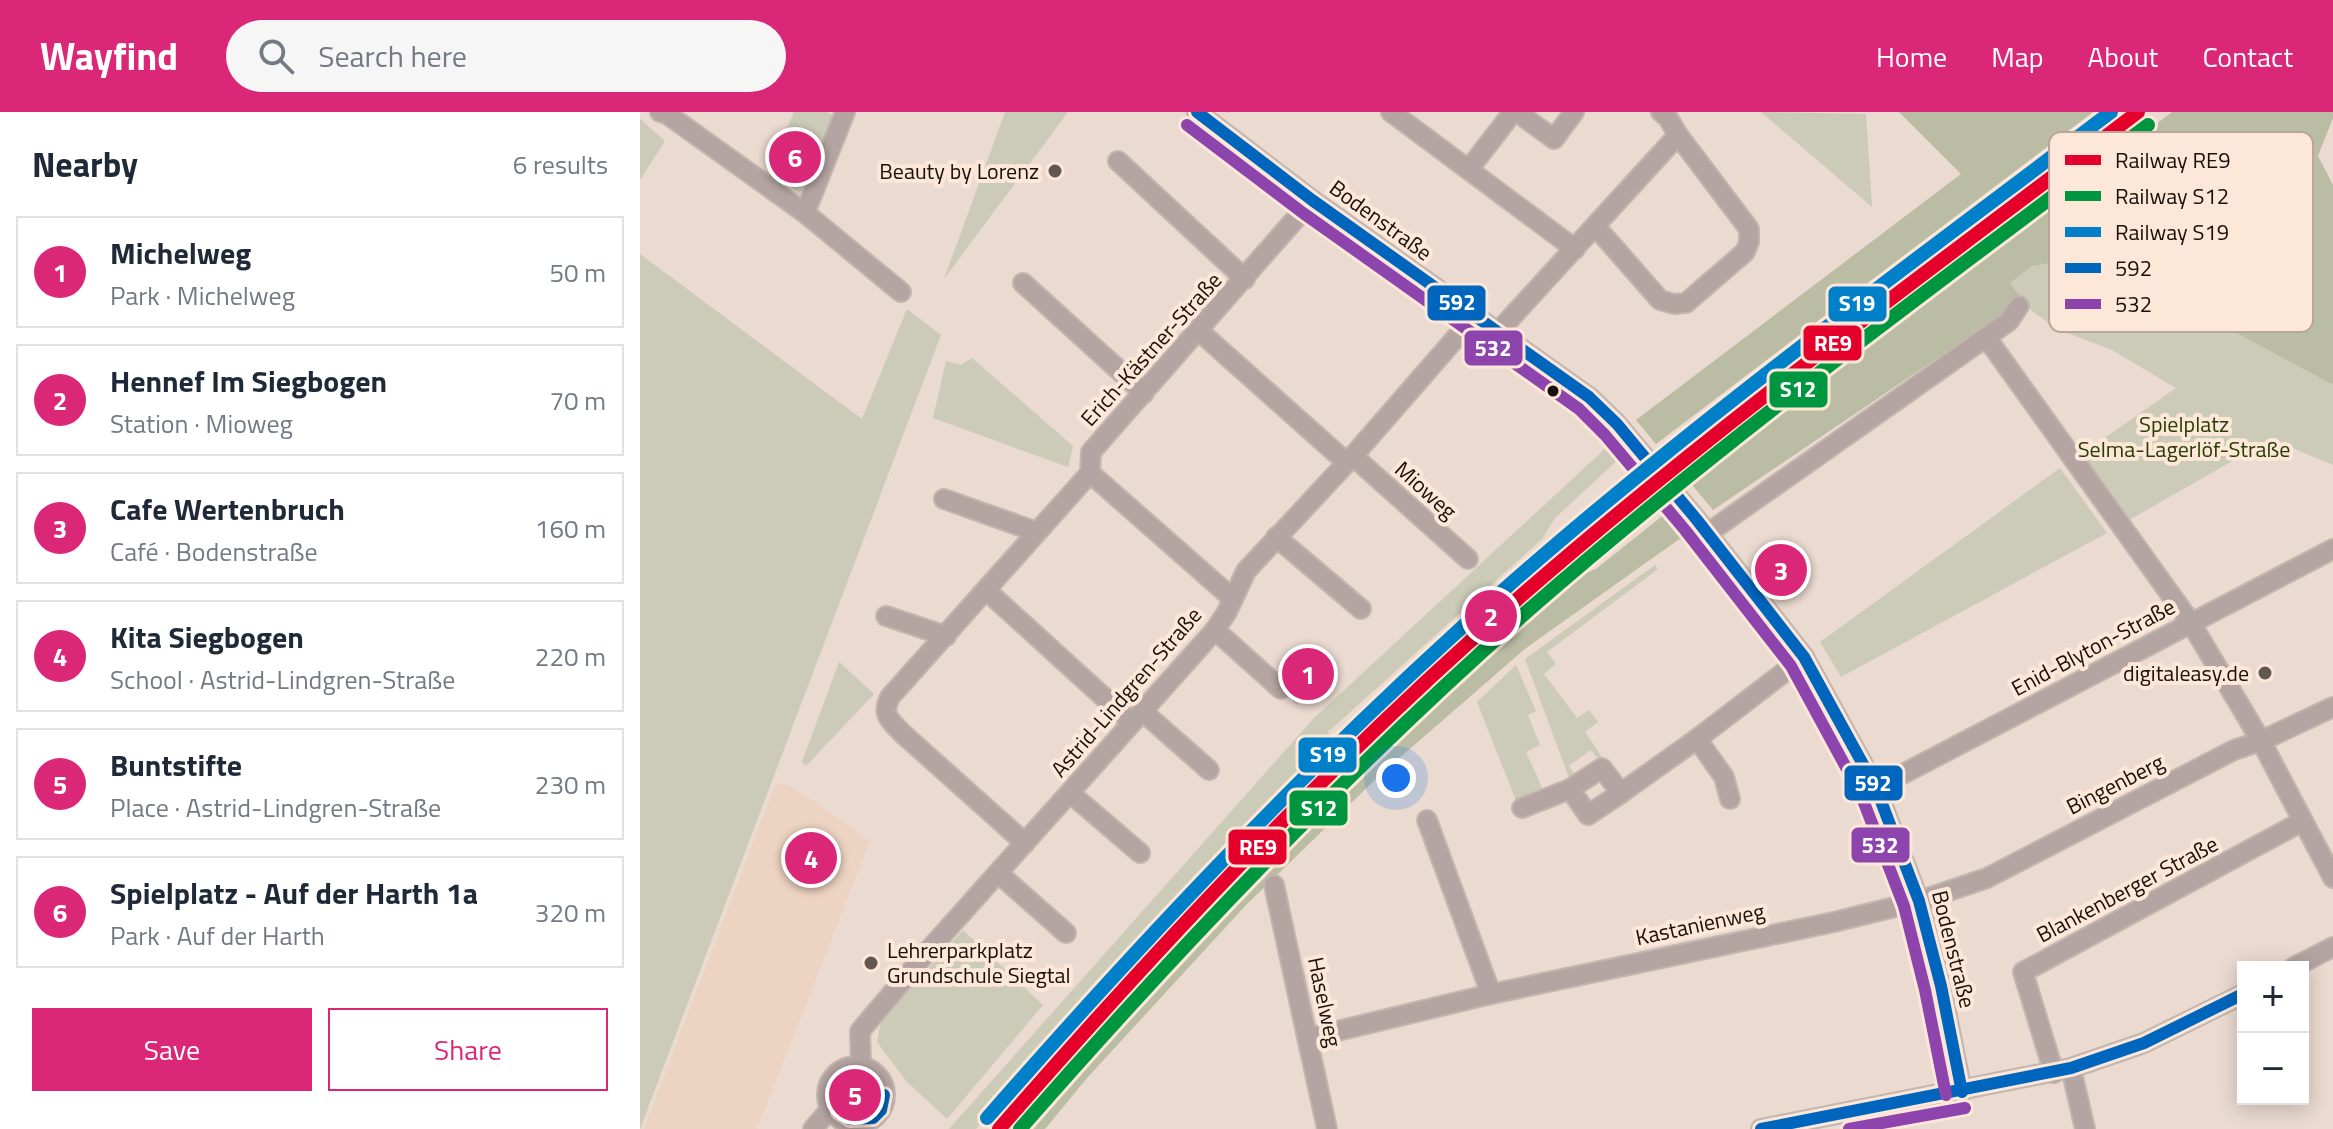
<!DOCTYPE html>
<html lang="en">
<head>
<meta charset="utf-8">
<style>
	:root { --surface:#fff; --page:#f6f6f7; --text:#1f2937; --muted:#747a83; --line:#e0e1e3; --accent:#db2777 }
	body { margin:0; font-family:"Titillium Web",sans-serif; background:var(--page); color:var(--text) }
	.controls { position:absolute; right:24px; bottom:24px; display:grid; overflow:hidden; border-radius:0px; box-shadow:0 4px 20px #0003 }
	.controls button { width:72px; height:72px; display:grid; place-items:center; padding:0; border:0; border-bottom:2px solid var(--line); background:var(--surface); color:var(--text); font:40px sans-serif }
	.you { position:absolute; left:756px; top:666px; width:28px; height:28px; margin:-20px; border:6px solid #fff; border-radius:50%; background:#1a73e8; box-shadow:0 0 0 12px #1a73e833 }
	.badge { display:grid; place-items:center; width:52px; height:52px; border-radius:50%; background:var(--accent); color:#fff; font-size:26px; font-weight:700 }
	.pin { position:absolute; translate:-50% -50%; border:4px solid #fff; box-shadow:0 2px 8px #0006 }
	.list { margin:0; padding:0; list-style:none }
	h2 { display:flex; justify-content:space-between; align-items:center; height:104px; margin:0; padding:0 32px; font-size:34px }
	h2 small { font-size:26px; font-weight:400; color:var(--muted) }
	.list li { display:grid; grid-template-columns:52px 1fr auto; gap:24px; align-items:center; box-sizing:border-box; height:112px; margin:0 16px 16px; padding:0 16px; border:2px solid var(--line); border-radius:0px }
	.list b { display:block; font-size:30px; white-space:nowrap }
	.list p { margin:0; font-size:26px; white-space:nowrap; color:var(--muted) }
	.list em { font-size:26px; font-style:normal; color:var(--muted) }
	.actions { display:flex; gap:16px; padding:24px 32px }
	.actions a { flex:1; padding:18px 0; border:2px solid var(--accent); border-radius:0px; text-align:center; font-size:28px; color:var(--accent) }
	.actions .main { background:var(--accent); color:#fff }
	.icon { flex:none; width:44px; height:44px; fill:none; stroke:currentColor; stroke-width:2; stroke-linecap:round; stroke-linejoin:round }
	.map { position:relative; flex:none; width:1693px; height:1017px; overflow:hidden }
	header { display:flex; align-items:center; gap:48px; box-sizing:border-box; height:112px; padding:0 40px; background:var(--accent); color:#fff }
	header strong { font-size:38px }
	nav { display:flex; gap:44px; margin-inline-start:auto; font-size:28px }
	.search { width:560px; height:72px; background:var(--page); display:flex; align-items:center; gap:20px; box-sizing:border-box; padding:0 28px; border-radius:44px; color:var(--muted); font-size:30px }
	main { display:flex }
	aside { flex:1; background:var(--surface) }
	.map>svg:first-child { display:block }
	.built { fill:#edd3c1 }
	.green { fill:#cbcbb8 }
	.forest { fill:#babca4 }
	.lines { fill:none; stroke-linecap:round; stroke-linejoin:round }
	.minor-casing { stroke:#c2b6ae; stroke-width:22 }
	.minor { stroke:#b4a4a2; stroke-width:18 }
	.bus-1-casing { stroke:#fde7d8; stroke-width:18 }
	.bus-2-casing { stroke:#fde7d8; stroke-width:18 }
	.bus-1 { stroke:#0065bd; stroke-width:12 }
	.bus-2 { stroke:#8e44ad; stroke-width:12 }
	.rail-1-casing { stroke:#fde7d8; stroke-width:20 }
	.rail-2-casing { stroke:#fde7d8; stroke-width:20 }
	.rail-3-casing { stroke:#fde7d8; stroke-width:20 }
	.rail-1 { stroke:#e4002b; stroke-width:14 }
	.rail-2 { stroke:#009640; stroke-width:14 }
	.rail-3 { stroke:#0080c8; stroke-width:14 }
	.poi-dot { fill:#62574f; stroke:#fde7d8; stroke-width:3 }
	.bus-dot { fill:#191009; stroke:#fde7d8; stroke-width:3 }
	.labels { text-anchor:middle; stroke-width:8; stroke-linejoin:round; paint-order:stroke }
	.poi-label { font-size:22px; fill:#191009; stroke:#fde7d8; text-anchor:end }
	.street-label { font-size:22px; fill:#191009; stroke:#fde7d8 }
	.park-label { font-size:22px; fill:#293e04; stroke:#fde7d8 }
	.key { fill:#fde7d8; stroke:#b9a69a; stroke-width:2 }
	.key-label { font-size:22px; fill:#191009 }
	.line-badge { stroke:#fde7d8; stroke-width:3 }
	.badge-label { font-size:22px; text-anchor:middle; font-weight:bold; fill:#fff }
</style>
</head>
<body>
<header>
<strong>Wayfind</strong>
<div class="search"><svg class="icon" aria-label="search" viewBox="0 0 24 24"><circle cx="10" cy="10" r="6"/><path d="M15 15l6 6"/></svg>Search here</div>
<nav><a>Home</a><a>Map</a><a>About</a><a>Contact</a></nav>
</header>
<main>
<aside>
<h2>Nearby<small>6 results</small></h2>
<ul class="list">
<li><span class="badge">1</span><div><b>Michelweg</b><p>Park · Michelweg</p></div><em>50 m</em></li>
<li><span class="badge">2</span><div><b>Hennef Im Siegbogen</b><p>Station · Mioweg</p></div><em>70 m</em></li>
<li><span class="badge">3</span><div><b>Cafe Wertenbruch</b><p>Café · Bodenstraße</p></div><em>160 m</em></li>
<li><span class="badge">4</span><div><b>Kita Siegbogen</b><p>School · Astrid-Lindgren-Straße</p></div><em>220 m</em></li>
<li><span class="badge">5</span><div><b>Buntstifte</b><p>Place · Astrid-Lindgren-Straße</p></div><em>230 m</em></li>
<li><span class="badge">6</span><div><b>Spielplatz - Auf der Harth 1a</b><p>Park · Auf der Harth</p></div><em>320 m</em></li>
</ul>
<div class="actions"><a class="main">Save</a><a>Share</a></div>
</aside>
<div class="map">
<svg width="1693" height="1017" viewBox="0 0 1693 1017">
	<rect width="100%" height="100%" fill="#eadad0"/>
	<polygon class="built" points="136,671 152,675 230,729 117,1017 4,1017"/>
	<g class="green">
		<polygon points="154,0 187,0 193,3 160,82 129,57"/>
		<polygon points="365,0 428,0 304,167"/>
		<polygon points="1121,0 1226,2 1232,95"/>
		<polygon points="0,7 25,29 0,68"/>
		<polygon points="0,142 222,307 267,197 301,223 0,1017"/>
		<polygon points="1448,145 1487,162 1693,273 1693,353 1631,327 1489,408 1442,342 1536,276 1472,238 1417,217 1392,199 1370,171 1392,154"/>
		<polygon points="332,246 433,334 428,355 293,306 306,249 321,253"/>
		<polygon points="969,333 980,346 915,406 902,427 688,620 693,629 374,969 336,1017 309,1017 673,607"/>
		<polygon points="1420,356 1467,421 1201,565 1180,530"/>
		<polygon points="1015,453 1018,457 907,540 916,552 904,562 937,606 949,598 958,610 945,620 963,647 959,649 951,638 929,654 937,666 931,671 885,547"/>
		<polygon points="673,537 692,555 657,593 645,582 651,576 643,569"/>
		<polygon points="199,550 234,582 166,654 162,650"/>
		<polygon points="876,553 896,599 888,603 900,633 886,640 904,680 877,691 837,590"/>
		<polygon points="323,818 403,893 307,1007 267,970 237,930 241,909"/>
	</g>
	<g class="forest">
		<polygon points="1259,0 1453,0 1016,332 996,308 1321,62"/>
		<polygon points="1532,0 1693,0 1693,6 1678,44 1693,73 1693,273 1487,162 1448,145 1392,154 1370,171 1383,188 1073,398 1047,367"/>
		<polygon points="1026,401 1045,423 886,536 742,661 606,793 447,966 405,1017 383,1017 511,870 698,672 931,467 956,457"/>
	</g>
	<g class="lines">
		<g class="minor-casing">
			<g id="minor">
				<polyline points="20,0 27,2 165,101 261,180"/>
				<polyline points="557,0 672,88 949,285 977,312 1057,408 1164,545 1236,676 1279,789 1301,874 1322,980"/>
				<polyline points="751,0 935,137"/>
				<polyline points="877,0 914,27 934,0"/>
				<polyline points="478,49 605,167"/>
				<polyline points="829,57 873,0"/>
				<polyline points="165,101 205,0"/>
				<polyline points="956,115 1020,188 1034,192 1046,191 1105,140 1109,130 1109,117 1038,23 1028,6 1021,0"/>
				<polyline points="383,171 504,281"/>
				<polyline points="559,219 707,351"/>
				<polyline points="858,220 1038,23"/>
				<polyline points="1346,225 1551,511 1621,629 1693,766"/>
				<polyline points="713,344 828,447"/>
				<polyline points="450,361 592,486"/>
				<polyline points="304,387 397,420"/>
				<polyline points="1068,421 1369,209 1379,194"/>
				<polyline points="636,425 721,497"/>
				<polyline points="347,479 491,610"/>
				<polyline points="246,504 306,524"/>
				<polyline points="575,518 641,577"/>
				<polyline points="502,599 569,658"/>
				<polyline points="1057,627 1084,665 1090,687"/>
				<polyline points="1236,676 1693,437"/>
				<polyline points="930,677 948,703 981,681"/>
				<polyline points="430,681 500,741"/>
				<polyline points="882,696 930,677 962,656 981,681 1057,627 1164,545"/>
				<polyline points="787,708 851,882"/>
				<path d="M385,731l-122,-109c-13,-14 -22,-18 -13,-37l200,-224 1,-21 221,-252"/>
				<polyline points="358,761 426,821"/>
				<polyline points="634,773 687,1017"/>
				<polyline points="1654,855 1693,835"/>
				<polyline points="668,926 851,882 1194,810 1279,789 1347,766 1594,638 1621,629 1693,595"/>
				<circle cx="216" cy="983" r="29"/>
				<polyline points="221,954 220,919 288,839 575,518 587,500 606,459 713,344 834,205"/>
				<polyline points="1431,956 1445,1017"/>
				<polyline points="1414,961 1383,860 1663,709"/>
				<polyline points="173,1017 190,997"/>
				<polyline points="1121,1017 1431,956 1504,931 1603,882"/>
			</g>
		</g>
		<use href="#minor" class="minor"/>
		<g class="bus-1-casing">
			<g id="bus-1">
				<polyline points="557,0 672,88 949,285 977,312 1057,408 1164,545 1236,676 1279,789 1301,874 1322,980"/>
				<polyline points="199,1000 210,1007 233,1006 241,998 244,983"/>
				<polyline points="1121,1017 1431,956 1504,931 1603,882"/>
			</g>
		</g>
		<g class="bus-2-casing">
			<g id="bus-2">
				<polyline points="547,13 663,101 939,297 965,323 1045,418 1151,554 1221,683 1264,794 1285,878 1306,983"/>
				<polyline points="1209,1017 1325,996"/>
			</g>
		</g>
		<use href="#bus-1" class="bus-1"/>
		<use href="#bus-2" class="bus-2"/>
		<g class="rail-1-casing">
			<path id="rail-1" d="M359,1017c164,-188 334,-369 522,-533 197,-172 409,-326 617,-484"/>
		</g>
		<g class="rail-2-casing">
			<path id="rail-2" d="M380,1017c160,-183 328,-360 511,-521 197,-172 408,-326 617,-483"/>
		</g>
		<g class="rail-3-casing">
			<path id="rail-3" d="M347,1006c164,-187 334,-367 521,-532 192,-169 400,-320 603,-474"/>
		</g>
		<use href="#rail-1" class="rail-1"/>
		<use href="#rail-2" class="rail-2"/>
		<use href="#rail-3" class="rail-3"/>
	</g>
	<g class="poi-dot">
		<circle cx="415" cy="59" r="8"/>
		<circle cx="1625" cy="561" r="8"/>
		<circle cx="231" cy="851" r="8"/>
	</g>
	<circle class="bus-dot" cx="913" cy="279" r="7"/>
	<g class="labels">
		<g class="poi-label">
			<text x="399" y="67">Beauty by Lorenz</text>
			<text x="1609" y="569">digitaleasy.de</text>
			<text x="247" y="846" text-anchor="start">Lehrerparkplatz<tspan x="247" dy="25">Grundschule Siegtal</tspan></text>
		</g>
		<g class="street-label">
			<text transform="translate(741 108) rotate(36)" y="8">Bodenstraße</text>
			<text transform="translate(511 237) rotate(-48)" y="8">Erich-Kästner-Straße</text>
			<text transform="translate(786 378) rotate(42)" y="8">Mioweg</text>
			<text transform="translate(1453 535) rotate(-28)" y="8">Enid-Blyton-Straße</text>
			<text transform="translate(486 580) rotate(-49)" y="8">Astrid-Lindgren-Straße</text>
			<text transform="translate(1475 672) rotate(-27)" y="8">Bingenberg</text>
			<text transform="translate(1487 777) rotate(-28)" y="8">Blankenberger Straße</text>
			<text transform="translate(1060 812) rotate(-12)" y="8">Kastanienweg</text>
			<text transform="translate(1314 837) rotate(76)" y="8">Bodenstraße</text>
			<text transform="translate(685 890) rotate(78)" y="8">Haselweg</text>
		</g>
		<g class="park-label">
			<text x="1544" y="320">Spielplatz<tspan x="1544" dy="25">Selma-Lagerlöf-Straße</tspan></text>
		</g>
	</g>
	<rect x="1409" y="20" width="264" height="200" rx="12" class="key"/>
	<rect x="1425" y="43" width="36" height="10" fill="#e4002b"/>
	<rect x="1425" y="79" width="36" height="10" fill="#009640"/>
	<rect x="1425" y="115" width="36" height="10" fill="#0080c8"/>
	<rect x="1425" y="151" width="36" height="10" fill="#0065bd"/>
	<rect x="1425" y="187" width="36" height="10" fill="#8e44ad"/>
	<g class="key-label">
		<text x="1475" y="56">Railway RE9</text>
		<text x="1475" y="92">Railway S12</text>
		<text x="1475" y="128">Railway S19</text>
		<text x="1475" y="164">592</text>
		<text x="1475" y="200">532</text>
	</g>
	<g class="line-badge">
		<rect x="786" y="172" width="61" height="38" rx="8" fill="#0065bd"/>
		<rect x="1187" y="173" width="61" height="38" rx="8" fill="#0080c8"/>
		<rect x="1162" y="212" width="61" height="38" rx="8" fill="#e4002b"/>
		<rect x="823" y="217" width="61" height="38" rx="8" fill="#8e44ad"/>
		<rect x="1128" y="258" width="61" height="39" rx="8" fill="#009640"/>
		<rect x="657" y="624" width="61" height="38" rx="8" fill="#0080c8"/>
		<rect x="1203" y="652" width="61" height="38" rx="8" fill="#0065bd"/>
		<rect x="648" y="677" width="61" height="38" rx="8" fill="#009640"/>
		<rect x="1210" y="714" width="61" height="38" rx="8" fill="#8e44ad"/>
		<rect x="587" y="716" width="61" height="38" rx="8" fill="#e4002b"/>
	</g>
	<g class="badge-label">
		<text x="817" y="198">592</text>
		<text x="1217" y="199">S19</text>
		<text x="1193" y="239">RE9</text>
		<text x="853" y="244">532</text>
		<text x="1158" y="285">S12</text>
		<text x="688" y="650">S19</text>
		<text x="1233" y="679">592</text>
		<text x="679" y="704">S12</text>
		<text x="1240" y="741">532</text>
		<text x="618" y="743">RE9</text>
	</g>
</svg>
<div class="controls">
<button>+</button>
<button>−</button>
</div>
<div class="you"></div>
<div class="pin badge" style="left:668px;top:562px">1</div>
<div class="pin badge" style="left:851px;top:504px">2</div>
<div class="pin badge" style="left:1141px;top:458px">3</div>
<div class="pin badge" style="left:171px;top:746px">4</div>
<div class="pin badge" style="left:215px;top:983px">5</div>
<div class="pin badge" style="left:155px;top:45px">6</div>
</div>
</main>
</body>
</html>
